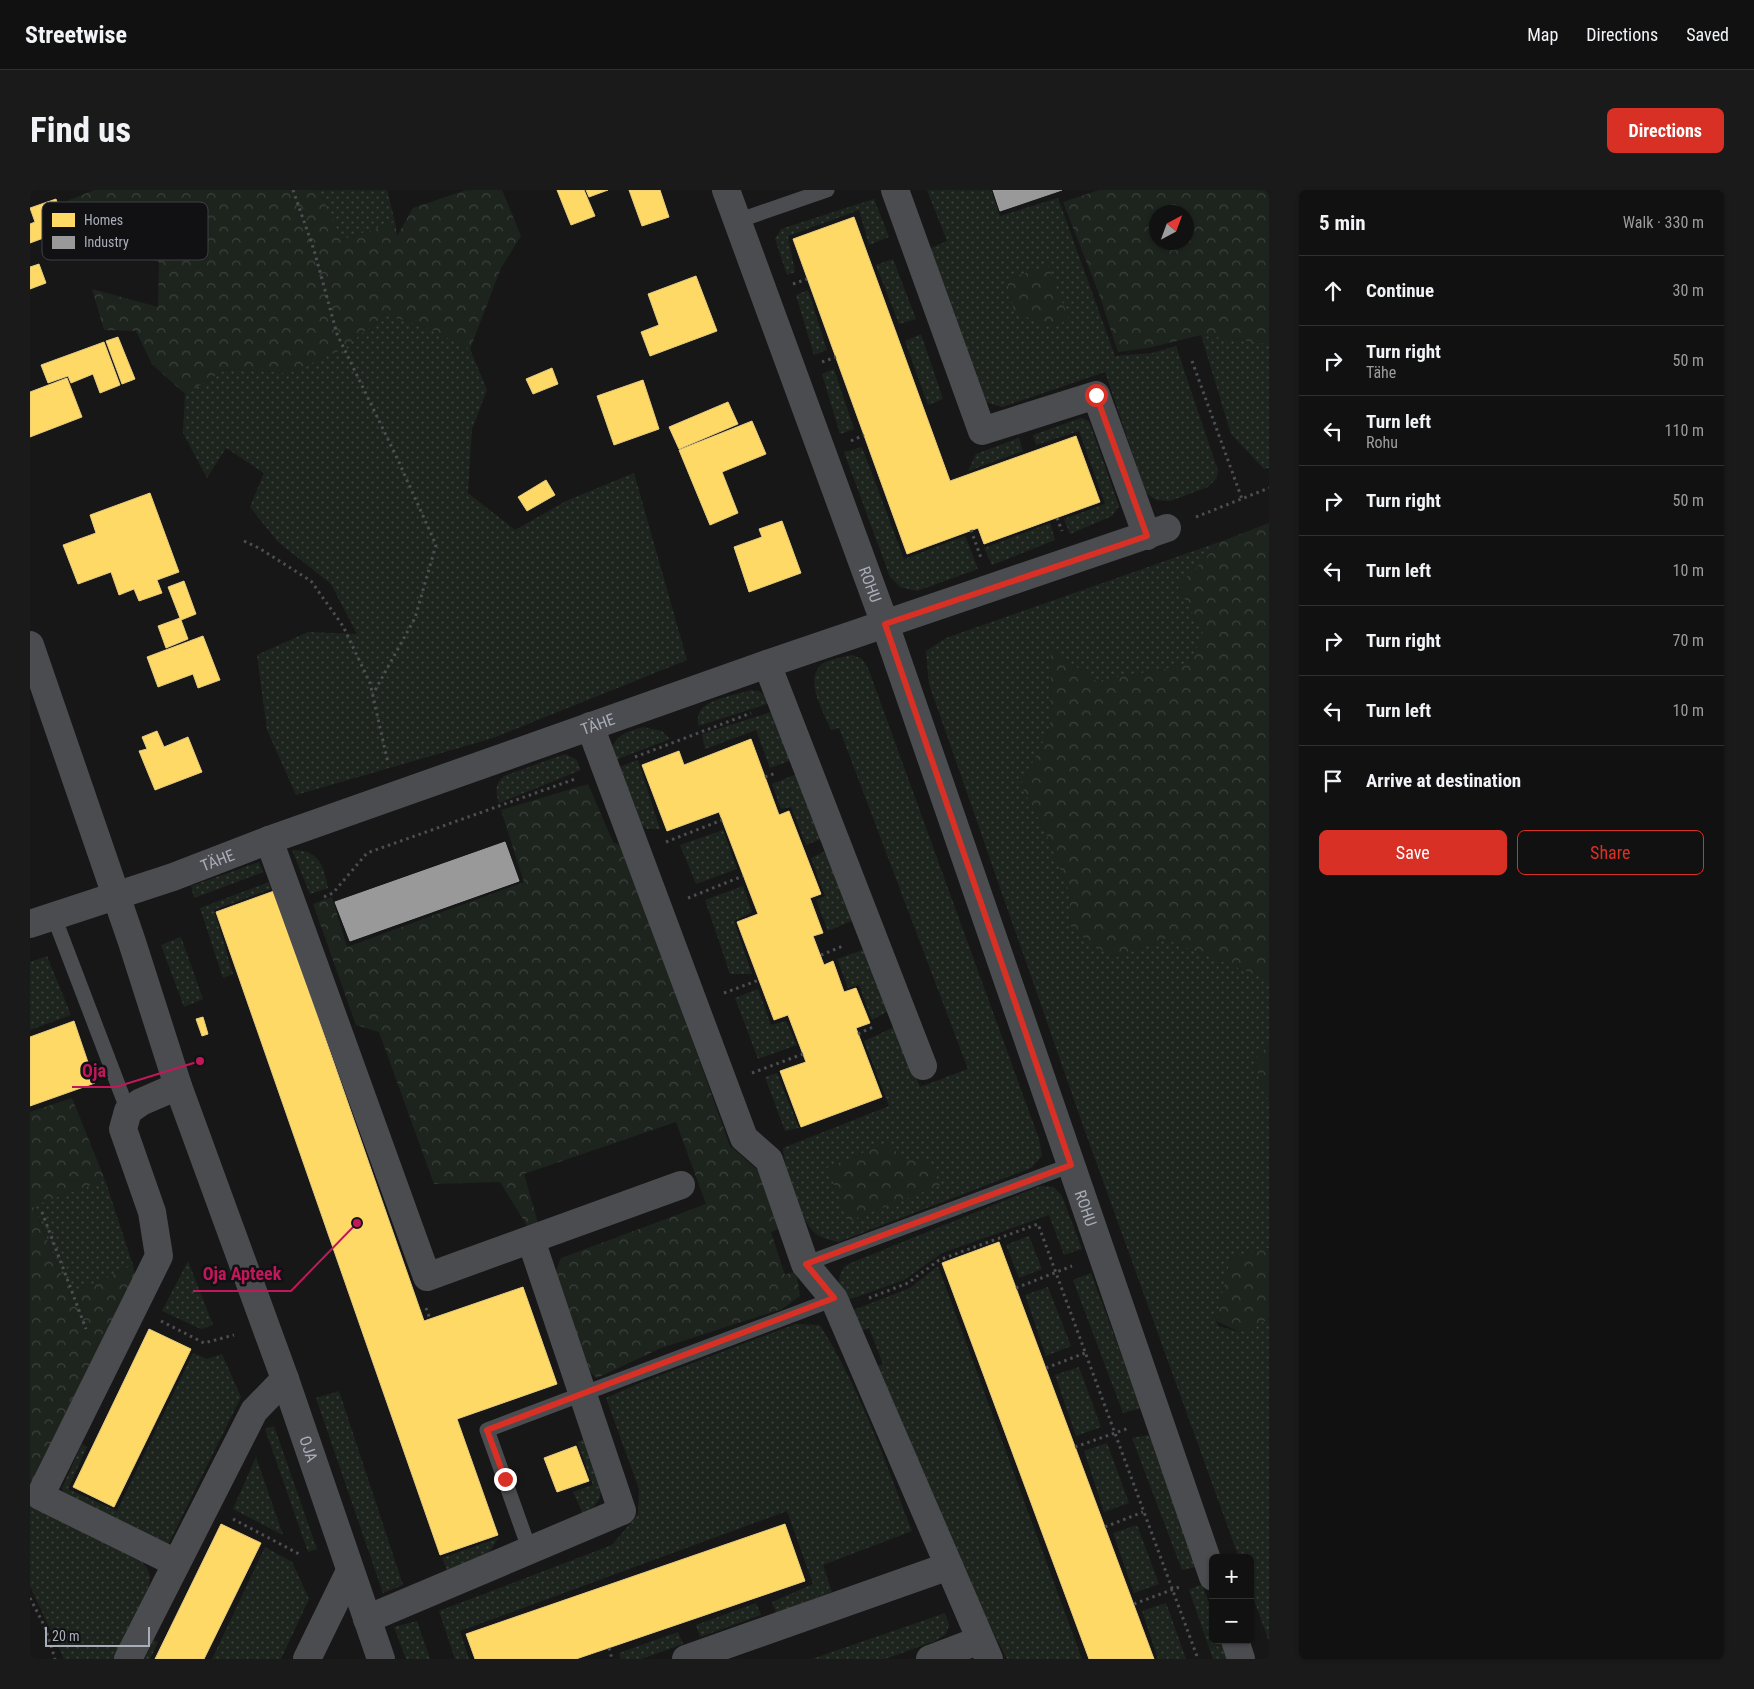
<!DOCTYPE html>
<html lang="en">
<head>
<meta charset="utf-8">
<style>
	:root { --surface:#111; --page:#1a1a1a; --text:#f1f3f6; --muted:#9c9d9f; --line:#303131; --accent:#d93025 }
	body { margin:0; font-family:"Roboto Condensed",sans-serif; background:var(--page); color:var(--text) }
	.controls { position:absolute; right:15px; bottom:15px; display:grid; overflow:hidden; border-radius:8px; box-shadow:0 1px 4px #0004 }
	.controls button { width:45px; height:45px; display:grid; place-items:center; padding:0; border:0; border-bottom:1px solid var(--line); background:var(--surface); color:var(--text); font:25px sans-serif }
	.compass { position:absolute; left:1119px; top:15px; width:45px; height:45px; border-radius:50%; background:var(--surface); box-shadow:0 1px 4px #0004; rotate:41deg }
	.scale { position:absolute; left:15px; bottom:12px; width:105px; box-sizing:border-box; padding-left:5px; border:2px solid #a8adb8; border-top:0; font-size:14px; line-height:18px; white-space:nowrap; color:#a8adb8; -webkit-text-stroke:4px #111113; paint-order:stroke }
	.stop { position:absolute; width:15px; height:15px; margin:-11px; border:4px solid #d93025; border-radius:50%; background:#fff }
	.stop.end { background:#d93025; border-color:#fff; box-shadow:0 1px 5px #0008 }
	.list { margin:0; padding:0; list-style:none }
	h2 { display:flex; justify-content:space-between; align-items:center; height:65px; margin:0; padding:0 20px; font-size:21px }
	h2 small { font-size:16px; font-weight:400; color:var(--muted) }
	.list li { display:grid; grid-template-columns:32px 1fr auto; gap:15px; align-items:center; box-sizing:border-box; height:70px; padding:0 20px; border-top:1px solid var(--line) }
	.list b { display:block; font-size:19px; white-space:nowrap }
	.list p { margin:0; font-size:16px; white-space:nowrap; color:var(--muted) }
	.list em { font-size:16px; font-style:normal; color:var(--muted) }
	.actions { display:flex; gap:10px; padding:15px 20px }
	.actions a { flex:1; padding:11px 0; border:1px solid var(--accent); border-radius:8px; text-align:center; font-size:18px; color:var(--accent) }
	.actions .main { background:var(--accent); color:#fff }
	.icon { flex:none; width:28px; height:28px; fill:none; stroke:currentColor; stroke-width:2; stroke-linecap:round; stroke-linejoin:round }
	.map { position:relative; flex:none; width:1239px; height:1469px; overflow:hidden; border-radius:8px }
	header { display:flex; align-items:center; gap:30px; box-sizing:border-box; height:70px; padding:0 25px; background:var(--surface); border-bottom:1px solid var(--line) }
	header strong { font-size:24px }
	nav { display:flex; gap:28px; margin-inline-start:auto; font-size:18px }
	.intro { display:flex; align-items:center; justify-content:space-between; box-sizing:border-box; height:120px; padding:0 30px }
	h1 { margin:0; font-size:35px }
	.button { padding:12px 22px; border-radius:8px; background:var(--accent); color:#fff; font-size:18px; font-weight:700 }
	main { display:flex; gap:30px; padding:0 30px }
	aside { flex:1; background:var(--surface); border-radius:8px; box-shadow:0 1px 4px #0004 }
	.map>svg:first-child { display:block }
	.grass { fill:url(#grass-dots) }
	.forest { fill:url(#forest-crowns); fill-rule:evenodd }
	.homes { fill:#ffd966; stroke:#e5cc7f }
	.industry { fill:#999; stroke:#9e9fa2 }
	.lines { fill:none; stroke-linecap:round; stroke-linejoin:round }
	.path { stroke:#4d4e52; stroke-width:3; stroke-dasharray:2.5 4; stroke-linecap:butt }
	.service { stroke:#4b4c50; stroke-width:15 }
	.minor { stroke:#4b4c50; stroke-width:28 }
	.tertiary { stroke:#4b4c50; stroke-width:28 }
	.route { stroke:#d93025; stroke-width:6 }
	.labels { text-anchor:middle; stroke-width:5; stroke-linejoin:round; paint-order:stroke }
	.street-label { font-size:16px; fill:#a8adb8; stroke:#111113 }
	.key { fill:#111113; stroke:#3e4045; stroke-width:1 }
	.key-label { font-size:14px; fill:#a8adb8 }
	.leader { fill:none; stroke:#c2185b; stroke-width:2 }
	.callout-dot { fill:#c2185b; stroke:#111113; stroke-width:2 }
	.callout-label { font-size:18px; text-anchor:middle; font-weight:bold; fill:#c2185b; stroke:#111113; stroke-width:5; stroke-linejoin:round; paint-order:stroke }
</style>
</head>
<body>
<header>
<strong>Streetwise</strong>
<nav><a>Map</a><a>Directions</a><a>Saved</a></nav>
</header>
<div class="intro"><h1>Find us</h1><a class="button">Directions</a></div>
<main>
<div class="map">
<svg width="1239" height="1469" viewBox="0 0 1239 1469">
	<defs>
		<pattern id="grass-dots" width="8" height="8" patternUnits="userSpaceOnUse" patternTransform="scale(1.25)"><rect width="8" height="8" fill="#1d241e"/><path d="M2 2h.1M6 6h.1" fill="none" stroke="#3b413d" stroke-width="1.8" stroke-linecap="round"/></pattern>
		<pattern id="forest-crowns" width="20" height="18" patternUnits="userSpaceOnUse" patternTransform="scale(1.25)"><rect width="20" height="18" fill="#1d241e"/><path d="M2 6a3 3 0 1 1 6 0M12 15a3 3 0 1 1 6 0" fill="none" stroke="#3b413d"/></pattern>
	</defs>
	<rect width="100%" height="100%" fill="#171717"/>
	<g class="grass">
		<polygon points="289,0 357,0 365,32 311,50"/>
		<polygon points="897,0 961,0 970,26 1028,8 1085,166 1122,163 1146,156 1188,281 1186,289 1178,297 1140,311 1126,310 1116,303 1075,182 972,217 952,211 899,59 917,51"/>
		<polygon points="844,9 859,47 839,55 829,20 758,46 765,82 757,85 745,49 751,39"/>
		<polygon points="863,69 886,129 869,134 846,75"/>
		<polygon points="778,100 797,160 784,165 766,105"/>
		<polygon points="356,124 402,140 440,159 457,200 442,239 438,303 485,340 536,311 604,283 657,470 463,548 266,605 237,540 227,465 278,442 327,444 301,394 247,351 220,317 234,283 196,258 177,288 153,243 155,204 197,179 259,183 311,160"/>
		<polygon points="891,144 913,209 898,215 875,151"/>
		<polygon points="1171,145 1239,154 1239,278 1234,279 1201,244"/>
		<polygon points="804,179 824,239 810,244 792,184"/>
		<polygon points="1051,228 1059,231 1089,316 1082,326 1040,344 1034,329 1075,314 1049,241 1006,255 1003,245"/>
		<polygon points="989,248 993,261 938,281 946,264"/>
		<polygon points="832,257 874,369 935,346 948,379 887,401 870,397 860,387 814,262"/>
		<polygon points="1020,333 1025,350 962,375 954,358"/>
		<polygon points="1192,351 1148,396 1174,445 1158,475 1066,491 1021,459 1020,539 991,595 1016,643 1039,701 1041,739 1084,768 1135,749 1239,790 1239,854 1224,871 1235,905 1239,909 1239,1058 1201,1067 1186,1131 1188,1136 1210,1142 1239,1129 1239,1451 1220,1399 1220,1368 1209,1368 1055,941 899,494 896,461 916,448"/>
		<path d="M822,465l10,4 6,9 171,471 3,17 -11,12 -193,74c-6,-2 -16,-4 -22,-8 -18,-15 -31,-63 -33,-86l106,-42 -25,-65 33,-15 23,61 48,-18 -129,-341 -8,2c-7,-18 -28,-50 -9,-66 7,-5 22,-7 30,-9z"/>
		<path d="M721,500l8,1 14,11 -75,24c0,-6 -1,-12 3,-16 9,-12 36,-15 50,-20z"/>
		<polygon points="747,520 767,568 740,578 726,540 675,559 672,544"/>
		<path d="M613,537l19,4 8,8 -55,21 -4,-9c5,-17 16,-19 32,-24z"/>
		<path d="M535,564l11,5 5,11 -82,33c-4,-12 -4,-19 5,-27z"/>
		<polygon points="608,570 630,639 617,639 608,632 589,577"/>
		<polygon points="772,582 796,647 776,655 761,617 751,619 742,594"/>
		<polygon points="693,640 707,679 666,694 650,655"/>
		<polygon points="800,659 826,729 798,741 786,710 795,706 781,668"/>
		<path d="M262,660c27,0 31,14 36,38l-18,6z"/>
		<polygon points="229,672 233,682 164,708 161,696"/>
		<polygon points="239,692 241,699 184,720 203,784 193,788 170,718"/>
		<polygon points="713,696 722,722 704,731 722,784 700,784 675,710"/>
		<polygon points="151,747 173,809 154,817 131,755"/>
		<polygon points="838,758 862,819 842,830 829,795 818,798 807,769"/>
		<polygon points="17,766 41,825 0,840 0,772"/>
		<polygon points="728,799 741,835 756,831 767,855 728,869 705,808"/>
		<polygon points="747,883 769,938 755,941 735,887"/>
		<polygon points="75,990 103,1075 40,1105 3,1015"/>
		<path d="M1010,996l14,1 8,9 20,53 -18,6 -15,-40 -107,38 -38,27 -59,21c-6,-15 -10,-23 1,-36z"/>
		<polygon points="999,1046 1012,1079 989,1088 976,1055"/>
		<polygon points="158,1071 183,1135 171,1139 132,1121"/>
		<polygon points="908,1076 1052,1469 977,1469 937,1392 844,1177 853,1174 839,1138 829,1142 818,1122 880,1098"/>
		<polygon points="1061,1083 1111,1218 1093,1223 1043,1090"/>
		<polygon points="1018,1097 1041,1156 1016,1166 995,1105"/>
		<path d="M766,1134l24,1c40,64 65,136 92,206l-89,34 9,27 -56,21 -4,-11 41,-18 -26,-73 -327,120 9,28h-14l-16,-48 173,-66 26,-31 1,-25 -33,-91 34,-15z"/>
		<polygon points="163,1163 177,1169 192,1164 211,1207 138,1355 37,1311 32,1298 52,1254 57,1257 38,1299 87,1321"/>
		<polygon points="1049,1177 1071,1237 1046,1246 1025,1185"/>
		<polygon points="309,1201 373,1395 353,1403 286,1208"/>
		<polygon points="244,1236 287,1359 278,1362 235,1239"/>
		<polygon points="1119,1245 1167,1377 1152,1380 1102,1248"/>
		<path d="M557,1248c6,18 23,48 9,66 -3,4 -9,7 -13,10l-10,-22 20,-7 -16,-43z"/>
		<polygon points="1077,1253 1099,1313 1074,1322 1054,1261"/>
		<polygon points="226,1267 253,1345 203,1319"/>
		<path d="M0,1316l110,54c4,4 9,10 10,16 2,14 -29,68 -36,83h-50l-34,-73z"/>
		<polygon points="1107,1335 1129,1394 1104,1403 1083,1343"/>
		<polygon points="468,1348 458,1365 418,1383 412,1368"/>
		<polygon points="235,1357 262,1372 279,1409 251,1469 182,1469"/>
		<polygon points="1172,1394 1183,1424 1183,1450 1192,1450 1199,1469 1183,1469 1159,1400"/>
		<polygon points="726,1413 731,1425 670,1447 666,1435"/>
		<polygon points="1136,1413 1156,1469 1128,1469 1112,1421"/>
		<polygon points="915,1423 919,1435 916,1444 905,1451 855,1469 782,1469"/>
		<polygon points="387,1431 400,1469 376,1469 364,1437"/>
		<polygon points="648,1442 653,1454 611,1469 590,1469 589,1463"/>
		<polygon points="124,1450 128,1452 120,1469 114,1469"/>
	</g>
	<g class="forest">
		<polygon points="64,0 289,0 312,50 365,32 367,46 383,18 436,0 472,0 491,46 471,78 440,159 402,140 356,124 311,160 259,183 197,179 155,204 122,174 106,141 74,140 62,99 128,117 129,72 75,55 62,18 43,16 37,11"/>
		<path d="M1069,0h170v154l-68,-9 -53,13 -30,4 -19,-58 -36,-92zM1126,22h30v30h-30z"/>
		<polygon points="1018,76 1039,129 1021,138 984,121 976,89"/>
		<polygon points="1239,333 1239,790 1135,749 1084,768 1041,739 1039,701 1016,643 991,595 1020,539 1021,459 1066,491 1158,475 1174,445 1148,396 1192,351"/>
		<polygon points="558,594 583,652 593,657 700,956 730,982 750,1038 741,1042 755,1085 766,1081 770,1106 752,1119 631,1158 567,1188 560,1182 524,1086 531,1068 676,1014 646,932 494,984 510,1040 501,1042 470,992 404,994 349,842 326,835 283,714 302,707 317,757 494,692 471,620"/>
		<polygon points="1239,854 1239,909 1235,905 1224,871"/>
		<polygon points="42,908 75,990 3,1016 40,1105 103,1075 106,1090 0,1301 0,922"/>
		<polygon points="858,952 872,969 896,969 911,995 819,1031 797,978"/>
		<polygon points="1239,1058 1239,1129 1210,1142 1186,1131 1201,1067"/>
	</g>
	<g class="homes">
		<polygon points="527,0 554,0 565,26 541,35"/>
		<polygon points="556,0 578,0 559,7"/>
		<polygon points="599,0 630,0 639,27 612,36"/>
		<polygon points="26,9 45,62 27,68 19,46 0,53 0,34 5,32 0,18"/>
		<polygon points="824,27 920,291 1046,246 1070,312 954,354 948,338 877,364 763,49"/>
		<polygon points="9,74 16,93 0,99 0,77"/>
		<polygon points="666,86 687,141 620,166 611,142 629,135 618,104"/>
		<polygon points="88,147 105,189 92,194 76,151"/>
		<polygon points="74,152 90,195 70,203 63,184 41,193 38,186 18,193 11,175"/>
		<polygon points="522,178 528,194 503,204 496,189"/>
		<polygon points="37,188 52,227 0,247 0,202"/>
		<polygon points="613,190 629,239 584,255 567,206"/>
		<polygon points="698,212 708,234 649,259 639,237"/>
		<polygon points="722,231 736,264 692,282 708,323 680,335 649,260"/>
		<polygon points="516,290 525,305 497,321 488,307"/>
		<polygon points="120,303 149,382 127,390 132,403 109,411 104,399 89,405 81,382 48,394 33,355 66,343 60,325"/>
		<polygon points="752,331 771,383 719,402 704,357 732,347 729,339"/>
		<polygon points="154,391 166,424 151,430 158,449 136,458 128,436 150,428 138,397"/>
		<polygon points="173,446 190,490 168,498 163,484 128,497 117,467"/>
		<polygon points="127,541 134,557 158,547 172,582 125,600 109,561 117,559 112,547"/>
		<polygon points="721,549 749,625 759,621 791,704 780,708 793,743 783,746 794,775 803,771 814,802 826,798 840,833 826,838 852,907 771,937 750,881 776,872 758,825 744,830 707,732 728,724 689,622 637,641 612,575 649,561 654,575"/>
		<polygon points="244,701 394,1131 493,1097 527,1194 427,1229 468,1345 410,1365 186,722"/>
		<polygon points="173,827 178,844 172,846 166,829"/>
		<polygon points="44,831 65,893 0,916 0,847"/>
		<polygon points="969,1052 986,1098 1124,1469 1059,1469 912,1073"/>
		<polygon points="119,1139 161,1159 84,1317 43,1297"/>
		<polygon points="546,1256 559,1291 527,1302 514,1268"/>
		<polygon points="191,1334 231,1353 174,1469 125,1469"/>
		<polygon points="755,1334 775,1391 546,1469 445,1469 436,1444"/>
	</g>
	<g class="industry">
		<polygon points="963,0 1032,0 970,21"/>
		<polygon points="475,652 489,691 320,751 305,712"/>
	</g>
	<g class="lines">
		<g class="path">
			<polyline points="263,0 284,60 307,144 368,270 406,355 385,428 343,504"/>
			<polyline points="763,94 777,89"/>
			<polyline points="1162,171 1212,309"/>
			<polyline points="792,172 806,167"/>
			<polyline points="821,251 834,245"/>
			<polyline points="1166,327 1239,298"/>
			<polyline points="1027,328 1032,341"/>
			<polyline points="941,340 951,368"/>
			<polyline points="214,351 229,358 281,391 313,436 340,493 358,573"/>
			<polyline points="605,567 721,523"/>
			<polyline points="735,587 746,583"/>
			<polyline points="636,652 692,630"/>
			<polyline points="294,707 303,703 337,663 545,589"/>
			<polyline points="658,708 713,686"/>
			<polyline points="791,765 813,756"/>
			<polyline points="694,803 729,790"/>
			<polyline points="828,844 843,837"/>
			<polyline points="722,883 773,864"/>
			<polyline points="12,1022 56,1139"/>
			<polyline points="986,1098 1042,1076"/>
			<polyline points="839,1108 878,1093 909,1070 1008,1034 1168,1469"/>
			<polyline points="396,1118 400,1129"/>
			<polyline points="131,1131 174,1153 204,1145"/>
			<polyline points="1016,1178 1055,1163"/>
			<polyline points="1045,1257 1099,1238"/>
			<polyline points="203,1329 271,1365"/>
			<polyline points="1075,1337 1113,1322"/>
			<polyline points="0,1408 15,1437 25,1469"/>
			<polyline points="1104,1414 1152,1396"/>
			<polyline points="579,1458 582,1469"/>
		</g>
		<g class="service">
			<polyline points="707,31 797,0"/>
			<polyline points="24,727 98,921"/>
			<polyline points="775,1074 1041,975"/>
			<polyline points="500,1361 457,1240 804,1109"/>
		</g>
		<g class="minor">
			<path id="s1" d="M696,0l159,434 328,953"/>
			<polyline points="865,0 952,241 1066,205 1117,346"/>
			<polyline points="737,474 893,876"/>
			<polyline points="560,536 714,948 739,970 775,1074 804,1109 959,1469"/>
			<polyline points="239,650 397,1087 651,995"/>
			<path id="s2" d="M0,734l143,-47 96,-37 498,-176 400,-136"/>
			<polyline points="146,1373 10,1306 129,1066 122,1022 93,939 98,921 111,912 148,896"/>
			<polyline points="337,1429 592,1321 501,1050"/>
			<polyline points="1205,1450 1211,1469"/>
			<polyline points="98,1469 224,1221 255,1189"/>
			<polyline points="277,1469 320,1381"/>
			<polyline points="656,1469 919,1376"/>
			<polyline points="900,1469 950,1450"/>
		</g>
		<path class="tertiary" id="s3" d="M0,455l102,297 46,144 107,293 96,280"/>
	</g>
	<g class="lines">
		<polyline class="route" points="475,1289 457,1240 804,1108 776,1074 1041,975 855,434 1117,346 1066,205"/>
	</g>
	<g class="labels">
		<g class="street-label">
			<text dy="6" stroke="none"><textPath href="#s1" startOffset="420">ROHU</textPath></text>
			<text dy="6" stroke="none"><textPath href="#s2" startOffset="602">TÄHE</textPath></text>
			<text dy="6" stroke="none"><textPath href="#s2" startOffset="198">TÄHE</textPath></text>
			<text dy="6" stroke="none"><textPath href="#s1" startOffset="1080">ROHU</textPath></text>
			<text dy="6" stroke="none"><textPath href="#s3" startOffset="851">OJA</textPath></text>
		</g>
	</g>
	<rect x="12" y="12" width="166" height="58" rx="8" class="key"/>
	<rect x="22" y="23" width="23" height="14" fill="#ffd966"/>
	<rect x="22" y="46" width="23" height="13" fill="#999"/>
	<g class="key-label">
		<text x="54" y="35">Homes</text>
		<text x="54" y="57">Industry</text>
	</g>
	<path class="leader" d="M170 871L86 897H42M327 1033L261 1101H163"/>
	<g class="callout-dot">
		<circle cx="170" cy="871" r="5"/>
		<circle cx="327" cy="1033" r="5"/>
	</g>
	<g class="callout-label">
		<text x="64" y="887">Oja</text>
		<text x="212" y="1090">Oja Apteek</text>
	</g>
</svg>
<div class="controls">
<button>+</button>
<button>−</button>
</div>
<svg class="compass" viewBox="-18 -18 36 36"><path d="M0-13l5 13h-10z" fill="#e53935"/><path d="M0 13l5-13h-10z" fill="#9c9d9f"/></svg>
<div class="scale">20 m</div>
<div class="stop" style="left:1066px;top:205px"></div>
<div class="stop end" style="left:475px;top:1289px"></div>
</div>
<aside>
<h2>5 min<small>Walk · 330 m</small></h2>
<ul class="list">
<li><svg class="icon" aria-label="ahead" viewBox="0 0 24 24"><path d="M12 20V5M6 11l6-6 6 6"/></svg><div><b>Continue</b></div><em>30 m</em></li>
<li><svg class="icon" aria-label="right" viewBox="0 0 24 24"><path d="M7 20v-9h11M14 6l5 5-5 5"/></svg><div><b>Turn right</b><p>Tähe</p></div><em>50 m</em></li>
<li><svg class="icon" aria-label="left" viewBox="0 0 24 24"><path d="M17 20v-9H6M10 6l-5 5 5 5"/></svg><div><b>Turn left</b><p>Rohu</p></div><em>110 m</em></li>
<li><svg class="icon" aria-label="right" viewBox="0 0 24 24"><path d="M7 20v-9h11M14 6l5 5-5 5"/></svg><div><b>Turn right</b></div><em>50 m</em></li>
<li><svg class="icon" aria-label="left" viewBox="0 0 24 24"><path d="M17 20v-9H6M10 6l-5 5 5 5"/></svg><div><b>Turn left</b></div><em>10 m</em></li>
<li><svg class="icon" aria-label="right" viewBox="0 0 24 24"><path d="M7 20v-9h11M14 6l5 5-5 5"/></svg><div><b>Turn right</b></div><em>70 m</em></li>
<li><svg class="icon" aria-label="left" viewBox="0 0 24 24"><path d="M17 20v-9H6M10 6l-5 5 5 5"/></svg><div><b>Turn left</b></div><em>10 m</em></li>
<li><svg class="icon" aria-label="arrive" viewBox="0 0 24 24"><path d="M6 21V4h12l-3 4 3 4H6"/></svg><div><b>Arrive at destination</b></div></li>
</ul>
<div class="actions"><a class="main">Save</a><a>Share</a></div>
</aside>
</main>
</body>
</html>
